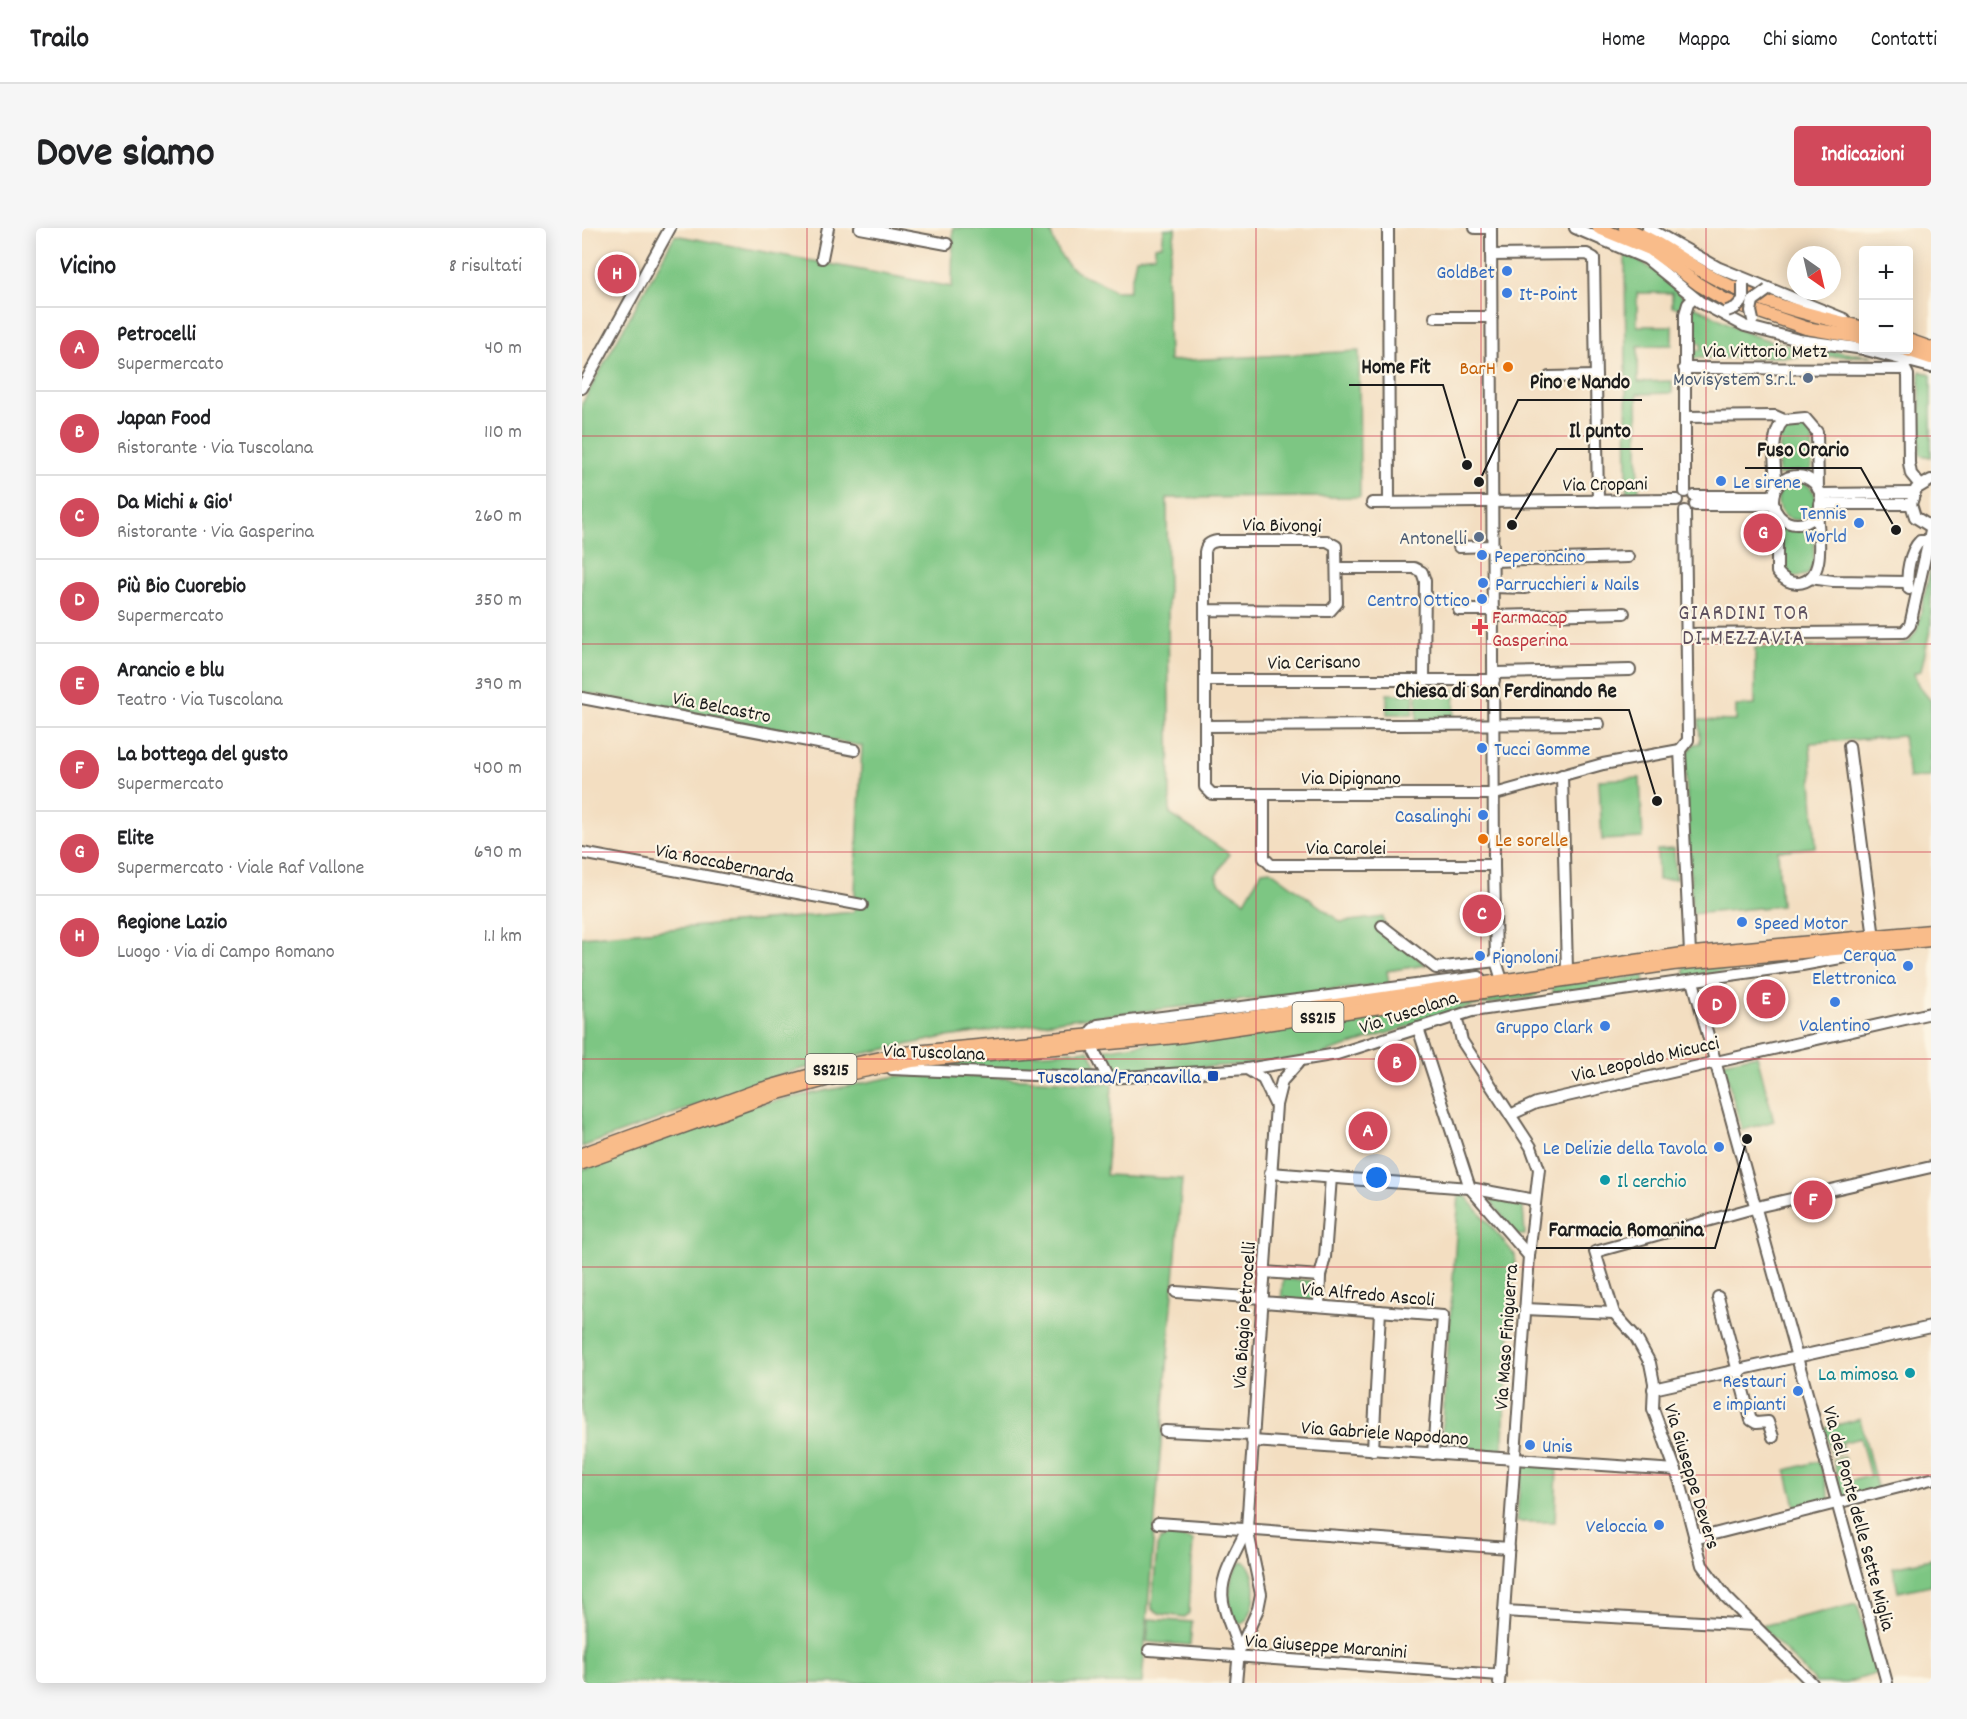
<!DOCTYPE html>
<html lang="it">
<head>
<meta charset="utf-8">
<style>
	:root { --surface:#fff; --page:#f6f6f6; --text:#202124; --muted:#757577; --line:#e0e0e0; --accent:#d1495b }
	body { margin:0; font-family:Dekko,sans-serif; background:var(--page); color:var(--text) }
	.controls { position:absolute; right:18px; top:18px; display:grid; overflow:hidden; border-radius:6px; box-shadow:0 3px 15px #0003 }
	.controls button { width:54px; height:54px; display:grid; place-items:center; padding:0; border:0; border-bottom:2px solid var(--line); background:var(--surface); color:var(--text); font:30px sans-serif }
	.compass { position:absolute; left:1205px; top:18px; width:54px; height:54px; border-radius:50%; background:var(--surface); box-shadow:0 3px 15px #0003; rotate:146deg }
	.you { position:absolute; left:795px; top:950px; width:21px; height:21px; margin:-15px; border:4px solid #fff; border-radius:50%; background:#1a73e8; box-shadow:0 0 0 9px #1a73e833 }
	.badge { display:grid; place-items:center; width:39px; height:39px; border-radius:50%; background:var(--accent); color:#fff; font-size:20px; font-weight:700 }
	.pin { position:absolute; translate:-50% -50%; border:3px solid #fff; box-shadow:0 2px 6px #0006 }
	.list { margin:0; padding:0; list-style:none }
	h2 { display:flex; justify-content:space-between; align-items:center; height:78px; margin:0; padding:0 24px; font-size:26px }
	h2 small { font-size:20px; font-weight:400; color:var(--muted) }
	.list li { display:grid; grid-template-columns:39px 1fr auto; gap:18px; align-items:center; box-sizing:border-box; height:84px; padding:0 24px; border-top:2px solid var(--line) }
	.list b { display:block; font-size:22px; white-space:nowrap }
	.list p { margin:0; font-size:20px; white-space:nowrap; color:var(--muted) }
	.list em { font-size:20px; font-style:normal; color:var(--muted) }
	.map { position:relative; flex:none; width:1349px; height:1455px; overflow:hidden; border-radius:6px }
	header { display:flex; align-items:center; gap:36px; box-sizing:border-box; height:84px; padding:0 30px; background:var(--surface); border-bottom:2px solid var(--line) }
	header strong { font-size:28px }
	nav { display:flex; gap:33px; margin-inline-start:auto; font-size:21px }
	.intro { display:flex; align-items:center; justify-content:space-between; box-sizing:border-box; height:144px; padding:0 36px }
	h1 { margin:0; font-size:42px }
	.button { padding:15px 27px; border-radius:6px; background:var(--accent); color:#fff; font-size:21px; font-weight:700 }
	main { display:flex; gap:36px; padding:0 36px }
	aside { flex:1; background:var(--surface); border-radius:6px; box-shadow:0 3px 15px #0003 }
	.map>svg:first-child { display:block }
	.green { fill:#7dc683; stroke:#4c7150; stroke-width:1.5 }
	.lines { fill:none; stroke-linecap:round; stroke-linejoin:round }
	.minor-casing { stroke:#676056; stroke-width:14 }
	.major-casing { stroke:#676056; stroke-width:15 }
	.minor { stroke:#fff; stroke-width:10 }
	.major { stroke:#f9bc8a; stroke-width:12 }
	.minor-bridge-casing { stroke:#676056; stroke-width:14; stroke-linecap:butt }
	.minor-bridge { stroke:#fff; stroke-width:10 }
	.grid { fill:none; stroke:#d1495b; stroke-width:1.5; stroke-opacity:0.55 }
	.shop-dot { fill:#3f7fe0; stroke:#fcf5e5; stroke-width:2 }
	.food-dot { fill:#e8710a; stroke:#fcf5e5; stroke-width:2 }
	.service-dot { fill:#5c6f8a; stroke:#fcf5e5; stroke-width:2 }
	.health-dot { fill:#e0444e; stroke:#fcf5e5; stroke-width:2 }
	.transit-dot { fill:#1a4fb4; stroke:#fcf5e5; stroke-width:2 }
	.culture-dot { fill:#0f9aa8; stroke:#fcf5e5; stroke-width:2 }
	.labels { text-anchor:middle; stroke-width:4.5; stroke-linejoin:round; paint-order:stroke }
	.shield { fill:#fcf5e5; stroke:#5f5d58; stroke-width:1.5 }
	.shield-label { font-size:18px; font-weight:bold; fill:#1c1c1c }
	.shop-label { font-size:20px; fill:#366cbe; stroke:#fcf5e5; text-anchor:end }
	.street-label { font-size:20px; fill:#1c1c1c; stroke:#fcf5e5 }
	.food-label { font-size:20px; fill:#c56008; stroke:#fcf5e5; text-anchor:end }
	.service-label { font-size:20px; fill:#4e5e75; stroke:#fcf5e5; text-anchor:end }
	.health-label { font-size:20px; fill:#be3a42; stroke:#fcf5e5; text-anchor:start }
	.transit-label { font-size:20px; fill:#164399; stroke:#fcf5e5; text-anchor:end }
	.culture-label { font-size:20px; fill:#0d838f; stroke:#fcf5e5; text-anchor:start }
	.quarter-label { font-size:22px; letter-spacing:1.5px; fill:#5f5260; stroke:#fcf5e5 }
	.leader { fill:none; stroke:#1c1c1c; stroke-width:2 }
	.callout-dot { fill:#1c1c1c; stroke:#fcf5e5; stroke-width:2 }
	.callout-label { font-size:21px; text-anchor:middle; font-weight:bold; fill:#1c1c1c; stroke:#fcf5e5; stroke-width:4.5; stroke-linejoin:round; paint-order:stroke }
</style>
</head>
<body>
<header>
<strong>Trailo</strong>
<nav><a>Home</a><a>Mappa</a><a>Chi siamo</a><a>Contatti</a></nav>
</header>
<div class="intro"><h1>Dove siamo</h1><a class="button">Indicazioni</a></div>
<main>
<aside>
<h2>Vicino<small>8 risultati</small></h2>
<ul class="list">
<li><span class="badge">A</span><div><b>Petrocelli</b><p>Supermercato</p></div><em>40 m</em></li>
<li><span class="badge">B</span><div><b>Japan Food</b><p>Ristorante · Via Tuscolana</p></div><em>110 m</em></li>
<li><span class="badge">C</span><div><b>Da Michi &amp; Gio'</b><p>Ristorante · Via Gasperina</p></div><em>260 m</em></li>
<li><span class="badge">D</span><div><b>Più Bio Cuorebio</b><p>Supermercato</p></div><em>350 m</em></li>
<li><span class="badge">E</span><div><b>Arancio e blu</b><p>Teatro · Via Tuscolana</p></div><em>390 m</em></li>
<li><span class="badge">F</span><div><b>La bottega del gusto</b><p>Supermercato</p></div><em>400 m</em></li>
<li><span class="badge">G</span><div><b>Elite</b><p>Supermercato · Viale Raf Vallone</p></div><em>690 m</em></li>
<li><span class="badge">H</span><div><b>Regione Lazio</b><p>Luogo · Via di Campo Romano</p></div><em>1.1 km</em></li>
</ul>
</aside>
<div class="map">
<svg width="1349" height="1455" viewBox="0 0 1349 1455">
	<rect width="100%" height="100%" fill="#fcf5e5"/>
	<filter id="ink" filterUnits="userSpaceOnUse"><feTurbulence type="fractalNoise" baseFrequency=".0167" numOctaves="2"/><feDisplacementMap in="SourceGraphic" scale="12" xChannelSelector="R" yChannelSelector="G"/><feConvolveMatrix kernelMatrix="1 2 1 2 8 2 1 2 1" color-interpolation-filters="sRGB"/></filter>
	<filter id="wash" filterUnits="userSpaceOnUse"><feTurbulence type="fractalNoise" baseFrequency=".008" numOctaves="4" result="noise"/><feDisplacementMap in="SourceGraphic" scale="24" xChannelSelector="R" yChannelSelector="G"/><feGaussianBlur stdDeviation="1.35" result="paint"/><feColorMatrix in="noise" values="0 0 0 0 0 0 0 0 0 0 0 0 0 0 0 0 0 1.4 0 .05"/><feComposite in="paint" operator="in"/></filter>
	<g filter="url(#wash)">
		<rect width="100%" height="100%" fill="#f3dec1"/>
		<g class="green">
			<path d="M371,0h96c6,18 13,37 32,46 12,6 23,8 33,17h15l7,-33 19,-3v-9l7,-1 2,-16 12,-1 -9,43 2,90 190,-10 1,146 -193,1 3,316 59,40 -13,22 4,8 25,17 17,-30 8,-1 71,52 42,-5 2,14 41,34 -39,6 2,13 -317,35 -132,19 -93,19 -67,18 -198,72v-210l272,-25 8,-166 -280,-54v-288l93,-169 277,52z"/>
			<polygon points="1043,25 1079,46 1102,71 1099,80 1090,79 1090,65 1055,65 1055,98 1090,98 1090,117 1056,118 1056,154 1090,153 1090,165 1055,166 1057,268 1045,267"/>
			<path d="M1110,78c18,5 42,23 63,30 38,13 78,15 118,20l-180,2 -2,-8h10v-7h-9l-2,-33z"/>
			<polygon points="1338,143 1349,147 1349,229 1338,227"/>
			<polygon points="1219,193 1231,207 1229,248 1215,243 1196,248 1199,198"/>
			<circle cx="1215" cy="273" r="19"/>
			<path d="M1232,297v39l-7,11 -15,2c-16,-9 -10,-34 -10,-50l17,4z"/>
			<polygon points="1349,337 1349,397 1339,443 1332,445 1336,457 1349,473 1349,549 1327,550 1321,508 1228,515 1234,619 1196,623 1199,678 1110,686 1103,528 1112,516 1118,515 1117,492 1154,493 1154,478 1173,477 1173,420 1314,417 1327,414 1335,402"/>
			<polygon points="835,461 873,462 872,493 835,493"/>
			<polygon points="805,466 832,466 831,486 805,486"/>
			<polygon points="1058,550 1061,610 1020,612 1017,552"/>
			<polygon points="1092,621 1094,651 1076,652 1075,622"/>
			<polygon points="1191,731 1183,737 1103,749 1102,739"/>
			<polygon points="1062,748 1063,755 971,765 971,757"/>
			<polygon points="957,759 955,767 951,769 890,778 741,826 687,835 532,845 527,842 517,825 519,822"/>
			<polygon points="507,822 518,845 347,838 348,833"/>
			<polygon points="1175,827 1192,893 1160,902 1141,834"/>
			<polygon points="366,847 530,856 524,947 600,951 560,1455 0,1455 0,942 163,879 316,848"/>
			<polygon points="877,966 882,966 933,1027 920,1224 859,1220"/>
			<polygon points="912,970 932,974 941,979 943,1007 935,1007 910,975 909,972"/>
			<polygon points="701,1051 733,1053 731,1075 699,1073"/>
			<polygon points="1278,1191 1296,1263 1261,1272 1251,1231 1262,1229 1268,1253 1288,1248 1278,1210 1259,1215 1261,1224 1250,1227 1243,1200"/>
			<polygon points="1238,1233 1248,1272 1214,1281 1204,1242"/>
			<polygon points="940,1236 975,1237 973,1294 934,1294"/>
			<polygon points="589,1307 611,1312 607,1385 603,1389 579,1386 570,1381 570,1377 575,1318 578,1312"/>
			<polygon points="1349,1331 1349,1357 1316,1364 1311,1339"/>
			<path d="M662,1333c16,12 14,53 -3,63 -18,-8 -14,-56 3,-63z"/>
			<polygon points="1275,1376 1296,1445 1264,1455 1234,1455 1179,1398"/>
			<polygon points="567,1391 610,1394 608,1417 565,1414"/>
		</g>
	</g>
	<g filter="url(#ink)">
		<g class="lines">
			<g class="minor-casing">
				<g id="minor">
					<polyline points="278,0 365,16"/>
					<polyline points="806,0 807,275"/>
					<polyline points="893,0 909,0"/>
					<polyline points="909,0 912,637 914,733 920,752"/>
					<polyline points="993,0 1065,31 1118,74 1163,98 1217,112 1282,121"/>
					<polyline points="1066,0 1137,40 1262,91"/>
					<polyline points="909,27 1005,26 1012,30 1016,273"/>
					<polyline points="240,30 246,0"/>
					<polyline points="853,89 910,89"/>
					<polyline points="1284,122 1349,139"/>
					<polyline points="1102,140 1323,141 1326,147 1327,235 1329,246 1338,257"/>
					<polyline points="967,149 1014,148"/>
					<polyline points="0,160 88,0"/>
					<polyline points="1103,189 1193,188 1202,192 1223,190 1235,204 1236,261"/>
					<circle cx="1215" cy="272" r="24"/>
					<polyline points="1349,252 1334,261 1329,276 1333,289 1349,299"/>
					<path d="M1195,259c-2,-19 -8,-53 7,-67"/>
					<polyline points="1103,264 1103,86 1106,76 1112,70"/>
					<polyline points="1238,266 1331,265"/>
					<polyline points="1112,268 1191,268"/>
					<polyline points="790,275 1095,272"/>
					<polyline points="1238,276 1329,276"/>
					<polyline points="1113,277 1192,277"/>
					<path d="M1195,285v59c5,6 12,11 20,11 31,-1 21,-51 20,-71"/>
					<polyline points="877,319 911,318"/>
					<polyline points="911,333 1046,329"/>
					<polyline points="755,340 832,340 840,344 843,353 842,450"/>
					<polyline points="1228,350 1251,353 1325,354"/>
					<polyline points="911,359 944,360"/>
					<path d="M1327,361c-4,-14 1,-38 11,-48h9"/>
					<path d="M623,382l125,1 7,-8 -1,-57 -9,-5h-110c-7,1 -11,4 -12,11v235l7,7h283l108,-30 77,-14"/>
					<polyline points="877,382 911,382"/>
					<polyline points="911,388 1042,385"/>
					<polyline points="1105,406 1322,404 1328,397 1349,302"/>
					<polyline points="912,445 1048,442"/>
					<polyline points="623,452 912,452"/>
					<polyline points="0,470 273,522"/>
					<polyline points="623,498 1017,496"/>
					<polyline points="1267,518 1292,710"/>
					<polyline points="1098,522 1106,512 1103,283"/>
					<polyline points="1098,522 1108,725"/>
					<polyline points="980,547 985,742"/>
					<polyline points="682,567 682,630 689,637 912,637"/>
					<polyline points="0,625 280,677"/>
					<polyline points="800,698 854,740 914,733"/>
					<polyline points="1111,753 1305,1455"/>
					<polyline points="874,788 880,813 949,919 957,941 947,1028 917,1455"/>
					<polyline points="836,800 888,960 947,1028"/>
					<polyline points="310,841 526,850 665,841 755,826 890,783 1220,737 1275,727 1297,719"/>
					<polyline points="665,841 681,851 693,876"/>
					<polyline points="526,850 512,823 510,802 516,797 897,749"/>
					<polyline points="928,887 954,875 1349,785"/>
					<polyline points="688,945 888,960 953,972"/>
					<polyline points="682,1044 738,1048 737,1078"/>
					<polyline points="738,1048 743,1029 749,949"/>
					<polyline points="594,1064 680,1070"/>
					<polyline points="1136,1069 1169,1192 1174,1195 1186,1194 1191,1209"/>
					<polyline points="680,1074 861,1088 851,1226"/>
					<polyline points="943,1081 1032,1085"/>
					<polyline points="1071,1161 1349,1099"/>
					<polyline points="583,1203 671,1207"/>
					<polyline points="670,1213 1094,1242"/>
					<polyline points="791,1222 798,1083"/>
					<polyline points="576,1295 927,1320"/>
					<polyline points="1112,1311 1349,1251"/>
					<polyline points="922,1383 1173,1397"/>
					<polyline points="567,1422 918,1447"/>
					<path d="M657,1423c-4,-16 -13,-32 -16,-49 -5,-26 15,-51 24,-74"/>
					<polyline points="654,1455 657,1423 676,1381 679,1366 665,1300 694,877 700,853 716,835"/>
					<polyline points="1230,1455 1144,1369 1120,1337 1098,1254 1071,1181 1072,1155 1068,1135 1053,1108 1032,1085 1013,1024 1179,978 1349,939"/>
				</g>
			</g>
			<g class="major-casing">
				<g id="major">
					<polyline points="1017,0 1068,21 1116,56 1143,72 1224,100 1282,110"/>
					<path d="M1043,0c34,13 61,36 93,52 45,24 96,36 146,48"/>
					<polyline points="1326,112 1349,120"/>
					<polyline points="1325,122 1349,130"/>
					<polyline points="0,926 176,862 257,839 322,825 616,797 1101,726 1349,703"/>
					<polyline points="0,935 196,865 266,846 330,833 595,809 1091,736 1349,712"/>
				</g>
			</g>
			<use href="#minor" class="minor"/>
			<use href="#major" class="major"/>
			<g class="minor-bridge-casing">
				<g id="minor-bridge">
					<polyline points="1145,83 1153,80 1161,72 1161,56"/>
					<polyline points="1171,92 1169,83 1171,73 1186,62"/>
				</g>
			</g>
			<use href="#minor-bridge" class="minor-bridge"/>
		</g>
	</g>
	<path class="grid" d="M225,0v1455M450,0v1455M674,0v1455M899,0v1455M1124,0v1455M0,208h1349M0,416h1349M0,624h1349M0,831h1349M0,1039h1349M0,1247h1349"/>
	<g class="shop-dot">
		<circle cx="925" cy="43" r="6"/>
		<circle cx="925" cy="65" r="6"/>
		<circle cx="1139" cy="253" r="6"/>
		<circle cx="1277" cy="295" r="6"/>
		<circle cx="900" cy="327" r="6"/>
		<circle cx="901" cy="355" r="6"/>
		<circle cx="900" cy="371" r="6"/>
		<circle cx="900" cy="520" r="6"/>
		<circle cx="901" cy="587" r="6"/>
		<circle cx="1160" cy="694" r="6"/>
		<circle cx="898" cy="728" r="6"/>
		<circle cx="1326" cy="738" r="6"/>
		<circle cx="1253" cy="774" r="6"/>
		<circle cx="1023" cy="798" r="6"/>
		<circle cx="1137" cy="919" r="6"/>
		<circle cx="1216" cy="1163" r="6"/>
		<circle cx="948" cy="1217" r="6"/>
		<circle cx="1077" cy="1297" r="6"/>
	</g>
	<g class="food-dot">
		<circle cx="926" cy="139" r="6"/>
		<circle cx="901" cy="611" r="6"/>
	</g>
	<g class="service-dot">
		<circle cx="1226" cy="150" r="6"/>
		<circle cx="897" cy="309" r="6"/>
	</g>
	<path class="health-dot" d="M895 390h6v6h6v6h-6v6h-6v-6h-6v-6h6z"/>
	<rect class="transit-dot" x="625" y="842" width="12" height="12" rx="3"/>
	<g class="culture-dot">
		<circle cx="1023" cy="952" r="6"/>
		<circle cx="1328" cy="1145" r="6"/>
	</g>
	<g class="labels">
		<g class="shield">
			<rect x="710.5" y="774" width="51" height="30" rx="4.5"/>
			<rect x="223.5" y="826" width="51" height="30" rx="4.5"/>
		</g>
		<g class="shield-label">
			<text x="736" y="795">SS215</text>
			<text x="249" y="847">SS215</text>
		</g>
		<g class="shop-label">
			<text x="913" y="50">GoldBet</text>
			<text x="937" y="72" text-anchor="start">It-Point</text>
			<text x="1151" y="260" text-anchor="start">Le sirene</text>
			<text x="1265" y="291">Tennis<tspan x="1265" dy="23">World</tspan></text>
			<text x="912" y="334" text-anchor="start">Peperoncino</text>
			<text x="913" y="362" text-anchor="start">Parrucchieri &amp; Nails</text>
			<text x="888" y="378">Centro Ottico</text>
			<text x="912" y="527" text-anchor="start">Tucci Gomme</text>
			<text x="889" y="594">Casalinghi</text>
			<text x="1172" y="701" text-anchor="start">Speed Motor</text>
			<text x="1314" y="733">Cerqua<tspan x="1314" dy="23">Elettronica</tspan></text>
			<text x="910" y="735" text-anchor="start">Pignoloni</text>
			<text x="1253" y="803" text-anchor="middle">Valentino</text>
			<text x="1011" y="805">Gruppo Clark</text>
			<text x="1125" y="926">Le Delizie della Tavola</text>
			<text x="1204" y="1159">Restauri<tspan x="1204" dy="23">e impianti</tspan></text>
			<text x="960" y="1224" text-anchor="start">Unis</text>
			<text x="1065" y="1304">Veloccia</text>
		</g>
		<g class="street-label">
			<text x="1183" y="129">Via Vittorio Metz</text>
			<text transform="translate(1023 255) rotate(-1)" y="7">Via Cropani</text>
			<text transform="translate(700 296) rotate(1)" y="7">Via Bivongi</text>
			<text transform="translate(732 433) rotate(-1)" y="7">Via Cerisano</text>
			<text transform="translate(140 478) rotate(11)" y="7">Via Belcastro</text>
			<text x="769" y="556">Via Dipignano</text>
			<text x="764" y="626">Via Carolei</text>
			<text transform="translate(143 634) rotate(11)" y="7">Via Roccabernarda</text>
			<text transform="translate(826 783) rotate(-18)" y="7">Via Tuscolana</text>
			<text transform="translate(352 823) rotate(2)" y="7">Via Tuscolana</text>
			<text transform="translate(1063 830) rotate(-13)" y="7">Via Leopoldo Micucci</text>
			<text transform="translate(786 1065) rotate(5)" y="7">Via Alfredo Ascoli</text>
			<text transform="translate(661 1087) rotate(-86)" y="7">Via Biagio Petrocelli</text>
			<text transform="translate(923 1109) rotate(-86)" y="7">Via Maso Finiguerra</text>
			<text transform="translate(803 1204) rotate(4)" y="7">Via Gabriele Napodano</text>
			<text transform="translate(1111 1248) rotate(73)" y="7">Via Giuseppe Devers</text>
			<text transform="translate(1278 1290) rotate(75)" y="7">Via del Ponte delle Sette Miglia</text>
			<text transform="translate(744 1417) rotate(4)" y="7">Via Giuseppe Maranini</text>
		</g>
		<g class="food-label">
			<text x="914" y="146">BarH</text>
			<text x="913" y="618" text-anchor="start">Le sorelle</text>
		</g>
		<g class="service-label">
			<text x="1214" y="157">Movisystem S.r.l.</text>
			<text x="885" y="316">Antonelli</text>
		</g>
		<g class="health-label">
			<text x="910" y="395">Farmacap<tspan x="910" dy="23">Gasperina</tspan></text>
		</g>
		<g class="transit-label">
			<text x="619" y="855">Tuscolana/Francavilla</text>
		</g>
		<g class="culture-label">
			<text x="1035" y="959">Il cerchio</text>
			<text x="1316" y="1152" text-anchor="end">La mimosa</text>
		</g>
		<g class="quarter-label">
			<text x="1162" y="391">GIARDINI TOR<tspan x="1162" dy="25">DI MEZZAVIA</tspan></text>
		</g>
	</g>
	<path class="leader" d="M885 237L861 157H767M897 254L936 172H1060M930 297L975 221H1061M1314 302L1279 240H1163M1075 573L1047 482H801M1165 911L1133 1020H954"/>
	<g class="callout-dot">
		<circle cx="885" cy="237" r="6"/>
		<circle cx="897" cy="254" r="6"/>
		<circle cx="930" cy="297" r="6"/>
		<circle cx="1314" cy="302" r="6"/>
		<circle cx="1075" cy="573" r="6"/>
		<circle cx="1165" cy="911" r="6"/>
	</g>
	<g class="callout-label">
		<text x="814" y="145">Home Fit</text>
		<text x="998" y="160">Pino e Nando</text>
		<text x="1018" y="209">Il punto</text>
		<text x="1221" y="228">Fuso Orario</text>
		<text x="924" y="469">Chiesa di San Ferdinando Re</text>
		<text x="1044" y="1008">Farmacia Romanina</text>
	</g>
</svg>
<div class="controls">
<button>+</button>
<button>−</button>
</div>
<svg class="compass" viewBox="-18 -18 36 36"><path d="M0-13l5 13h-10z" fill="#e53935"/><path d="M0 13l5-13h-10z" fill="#757577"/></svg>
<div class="you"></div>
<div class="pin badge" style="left:786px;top:903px">A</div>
<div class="pin badge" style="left:815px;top:835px">B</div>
<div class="pin badge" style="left:900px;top:686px">C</div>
<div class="pin badge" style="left:1135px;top:777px">D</div>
<div class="pin badge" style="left:1184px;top:771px">E</div>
<div class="pin badge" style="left:1231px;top:972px">F</div>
<div class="pin badge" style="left:1181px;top:305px">G</div>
<div class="pin badge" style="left:35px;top:46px">H</div>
</div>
</main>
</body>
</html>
